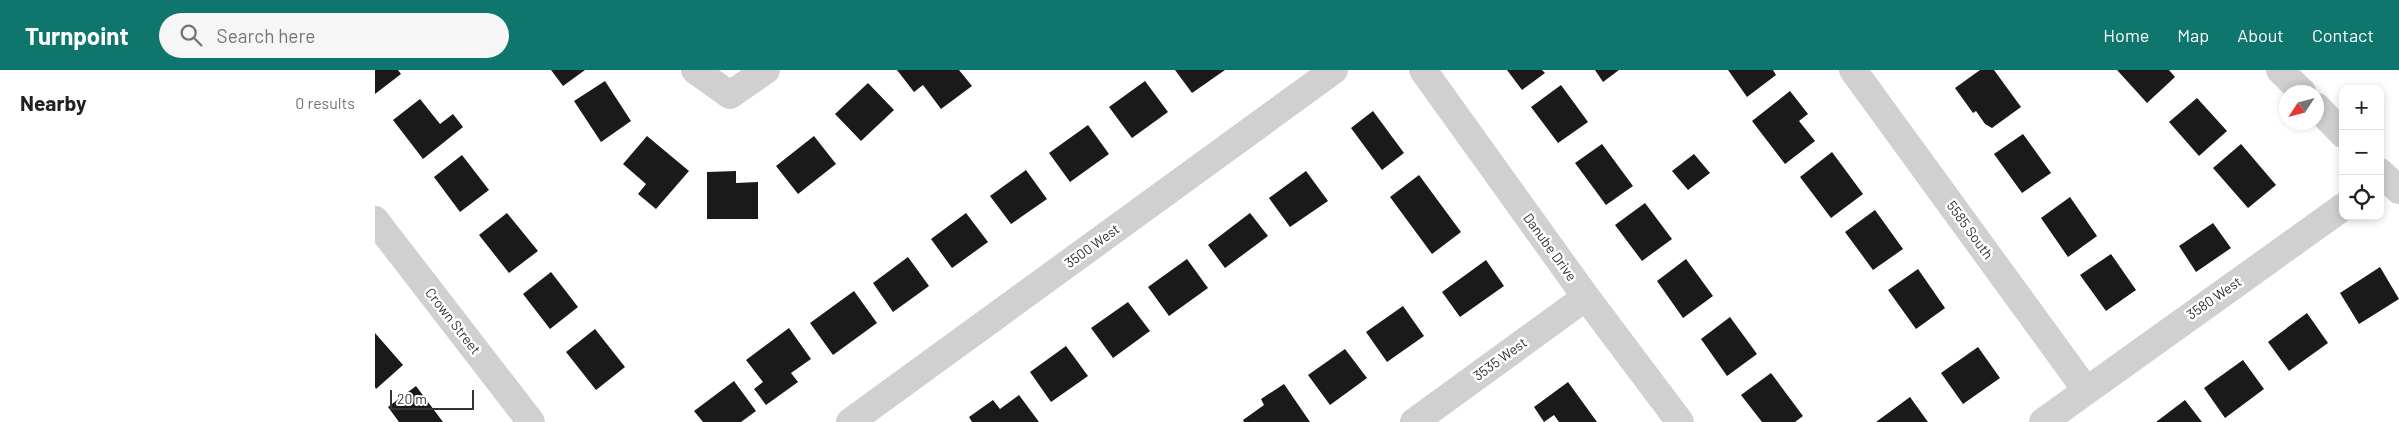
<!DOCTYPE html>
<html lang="en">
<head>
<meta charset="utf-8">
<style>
	:root { --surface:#fff; --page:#f6f6f6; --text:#202124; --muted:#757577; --line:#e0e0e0; --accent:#0f766e }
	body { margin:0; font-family:Barlow,sans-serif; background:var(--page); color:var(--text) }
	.controls { position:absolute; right:15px; top:15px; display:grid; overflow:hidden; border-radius:10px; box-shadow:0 2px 8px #0003 }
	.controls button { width:45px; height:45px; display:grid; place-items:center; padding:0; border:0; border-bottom:1px solid var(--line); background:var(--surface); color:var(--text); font:25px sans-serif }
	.compass { position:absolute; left:1904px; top:15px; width:45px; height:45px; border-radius:50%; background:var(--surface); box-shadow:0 2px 8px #0003; rotate:234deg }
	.scale { position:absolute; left:15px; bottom:12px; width:84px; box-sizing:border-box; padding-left:5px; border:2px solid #333; border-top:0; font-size:14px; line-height:18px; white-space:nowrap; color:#333; -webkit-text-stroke:4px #fff; paint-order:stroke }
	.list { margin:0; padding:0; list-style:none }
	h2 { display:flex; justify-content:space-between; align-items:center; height:65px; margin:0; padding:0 20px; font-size:21px }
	h2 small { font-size:16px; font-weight:400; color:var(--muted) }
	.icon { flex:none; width:28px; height:28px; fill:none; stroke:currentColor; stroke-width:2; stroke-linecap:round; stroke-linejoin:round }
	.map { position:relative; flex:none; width:2024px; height:352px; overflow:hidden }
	header { display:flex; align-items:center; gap:30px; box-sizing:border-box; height:70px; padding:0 25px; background:var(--accent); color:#fff }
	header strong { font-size:24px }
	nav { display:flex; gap:28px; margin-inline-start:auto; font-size:18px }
	.search { width:350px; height:45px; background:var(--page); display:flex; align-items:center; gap:12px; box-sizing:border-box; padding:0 18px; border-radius:28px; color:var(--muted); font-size:19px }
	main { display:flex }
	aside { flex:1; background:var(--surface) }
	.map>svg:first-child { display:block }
	.building { fill:#1a1a1a }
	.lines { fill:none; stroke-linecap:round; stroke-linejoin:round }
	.street { stroke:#d0d0d0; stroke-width:28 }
	.labels { text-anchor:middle; stroke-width:5; stroke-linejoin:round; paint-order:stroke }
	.street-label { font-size:14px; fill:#333; stroke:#fff }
</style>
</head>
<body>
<header>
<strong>Turnpoint</strong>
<div class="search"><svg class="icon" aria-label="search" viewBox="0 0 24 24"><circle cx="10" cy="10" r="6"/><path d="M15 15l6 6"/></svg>Search here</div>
<nav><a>Home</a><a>Map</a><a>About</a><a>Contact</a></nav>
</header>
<main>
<aside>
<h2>Nearby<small>0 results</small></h2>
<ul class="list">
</ul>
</aside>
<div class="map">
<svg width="2024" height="352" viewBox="0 0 2024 352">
	<rect width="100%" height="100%" fill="#fff"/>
	<g class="building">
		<polygon points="0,0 23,0 26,4 0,24"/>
		<polygon points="176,0 210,0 188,16"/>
		<polygon points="522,0 584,0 597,16 566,39 548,15 539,22"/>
		<polygon points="800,0 850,0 817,23"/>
		<polygon points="1132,0 1167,0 1170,3 1147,20"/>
		<polygon points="1220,0 1244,0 1228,12"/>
		<polygon points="1353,0 1398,0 1401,5 1372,27"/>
		<polygon points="1605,0 1619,0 1646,37 1617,58 1610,54 1601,41 1598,43 1580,18"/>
		<polygon points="1742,0 1794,0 1800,7 1772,33"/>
		<polygon points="230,11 256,51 226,72 199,31"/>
		<polygon points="770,11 793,42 757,68 734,37"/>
		<polygon points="493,13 519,40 486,71 460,44"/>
		<polygon points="1186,15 1213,52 1183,73 1156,37"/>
		<polygon points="1415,21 1433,44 1424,51 1440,71 1410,94 1377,51"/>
		<polygon points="1822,28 1852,61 1824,86 1794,52"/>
		<polygon points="45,29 65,54 78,44 88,57 48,89 18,50"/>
		<polygon points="998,41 1029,83 1007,100 976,58"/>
		<polygon points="713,55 734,84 695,112 674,83"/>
		<polygon points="1648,64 1676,103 1647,123 1619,84"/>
		<polygon points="272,66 314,101 281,139 263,124 271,114 248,94"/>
		<polygon points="439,66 461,94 423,124 401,96"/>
		<polygon points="1227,74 1258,116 1231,135 1200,93"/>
		<polygon points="1866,74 1901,115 1873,138 1838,98"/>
		<polygon points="1457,82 1488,124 1456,148 1425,107"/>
		<polygon points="1319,84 1335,103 1313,120 1297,101"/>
		<polygon points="87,85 114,120 85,142 59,107"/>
		<polygon points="651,100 672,129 636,154 615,126"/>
		<polygon points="361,101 361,113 383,112 383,149 332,149 332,102"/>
		<polygon points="931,101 953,131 915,157 894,128"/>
		<polygon points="1044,105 1086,162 1057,184 1015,127"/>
		<polygon points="1695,127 1722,166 1693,187 1666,148"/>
		<polygon points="1270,133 1297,169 1267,191 1240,155"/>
		<polygon points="1500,140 1528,179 1498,200 1470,162"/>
		<polygon points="132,143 163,181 134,203 104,165"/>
		<polygon points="591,143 613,172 577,198 556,169"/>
		<polygon points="875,143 893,166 850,198 833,175"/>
		<polygon points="1838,153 1856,178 1821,202 1804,176"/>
		<polygon points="1736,184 1761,220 1731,241 1705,205"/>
		<polygon points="533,187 554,216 518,242 498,213"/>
		<polygon points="812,189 833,218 794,246 773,217"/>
		<polygon points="1311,189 1338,226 1308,248 1282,211"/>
		<polygon points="1111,190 1129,216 1085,247 1067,222"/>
		<polygon points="2005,197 2024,229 1984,254 1965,223"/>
		<polygon points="1543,199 1570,238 1541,259 1513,220"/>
		<polygon points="176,202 203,237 175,259 148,224"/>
		<polygon points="479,221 502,253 458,285 435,253"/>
		<polygon points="753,232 775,261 738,288 716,258"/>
		<polygon points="1028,236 1049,266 1012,292 991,262"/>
		<polygon points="1932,243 1953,273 1914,301 1893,272"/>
		<polygon points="1355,247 1382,284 1352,306 1326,269"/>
		<polygon points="414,258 436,289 416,303 423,312 391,335 379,319 388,312 371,290"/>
		<polygon points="220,259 250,297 221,320 191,282"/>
		<polygon points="0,263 28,295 1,319 0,317"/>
		<polygon points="691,276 713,306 676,332 655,302"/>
		<polygon points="1603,277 1625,308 1588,334 1566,303"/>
		<polygon points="970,279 992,308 955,335 933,305"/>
		<polygon points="1868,290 1889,319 1850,348 1829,318"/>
		<polygon points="1396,303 1428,346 1420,352 1387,352 1366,325"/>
		<polygon points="359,311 381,341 366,352 328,352 319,341"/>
		<polygon points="1193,312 1222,352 1184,352 1179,345 1169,352 1159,337"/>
		<polygon points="909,314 935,352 869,352 868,350 889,335 886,329"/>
		<polygon points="41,316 68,352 24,352 13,337"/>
		<polygon points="644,325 664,352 597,352 594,347 618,330 625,339"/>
		<polygon points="1535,327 1553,352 1501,352"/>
		<polygon points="1810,330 1827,352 1781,352"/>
	</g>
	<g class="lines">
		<g class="street">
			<polyline points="320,0 355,25 391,0"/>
			<polyline points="1048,0 1211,227 1305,352"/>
			<polyline points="1478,0 1711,320"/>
			<polyline points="1905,0 1927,22"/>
			<polyline points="1942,37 1968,64"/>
			<polyline points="2005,102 2024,120"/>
			<polyline points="0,150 156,352"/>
			<polyline points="475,352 959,0"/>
			<polyline points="1039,352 1211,227"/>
			<polyline points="1668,352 1968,137"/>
		</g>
	</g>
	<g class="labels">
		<g class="street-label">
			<text transform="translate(1595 160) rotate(54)" y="5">5585 South</text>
			<text transform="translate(717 176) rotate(-36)" y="5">3500 West</text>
			<text transform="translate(1175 177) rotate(54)" y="5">Danube Drive</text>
			<text transform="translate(1839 228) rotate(-35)" y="5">3580 West</text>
			<text transform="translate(78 251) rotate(52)" y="5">Crown Street</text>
			<text transform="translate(1125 289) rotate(-36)" y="5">3535 West</text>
		</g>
	</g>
</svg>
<div class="controls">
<button>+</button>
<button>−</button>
<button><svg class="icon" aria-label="locate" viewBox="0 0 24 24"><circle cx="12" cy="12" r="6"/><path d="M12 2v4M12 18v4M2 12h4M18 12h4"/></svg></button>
</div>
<svg class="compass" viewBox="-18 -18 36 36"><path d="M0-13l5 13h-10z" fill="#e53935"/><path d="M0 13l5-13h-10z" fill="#757577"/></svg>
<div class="scale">20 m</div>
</div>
</main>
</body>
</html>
